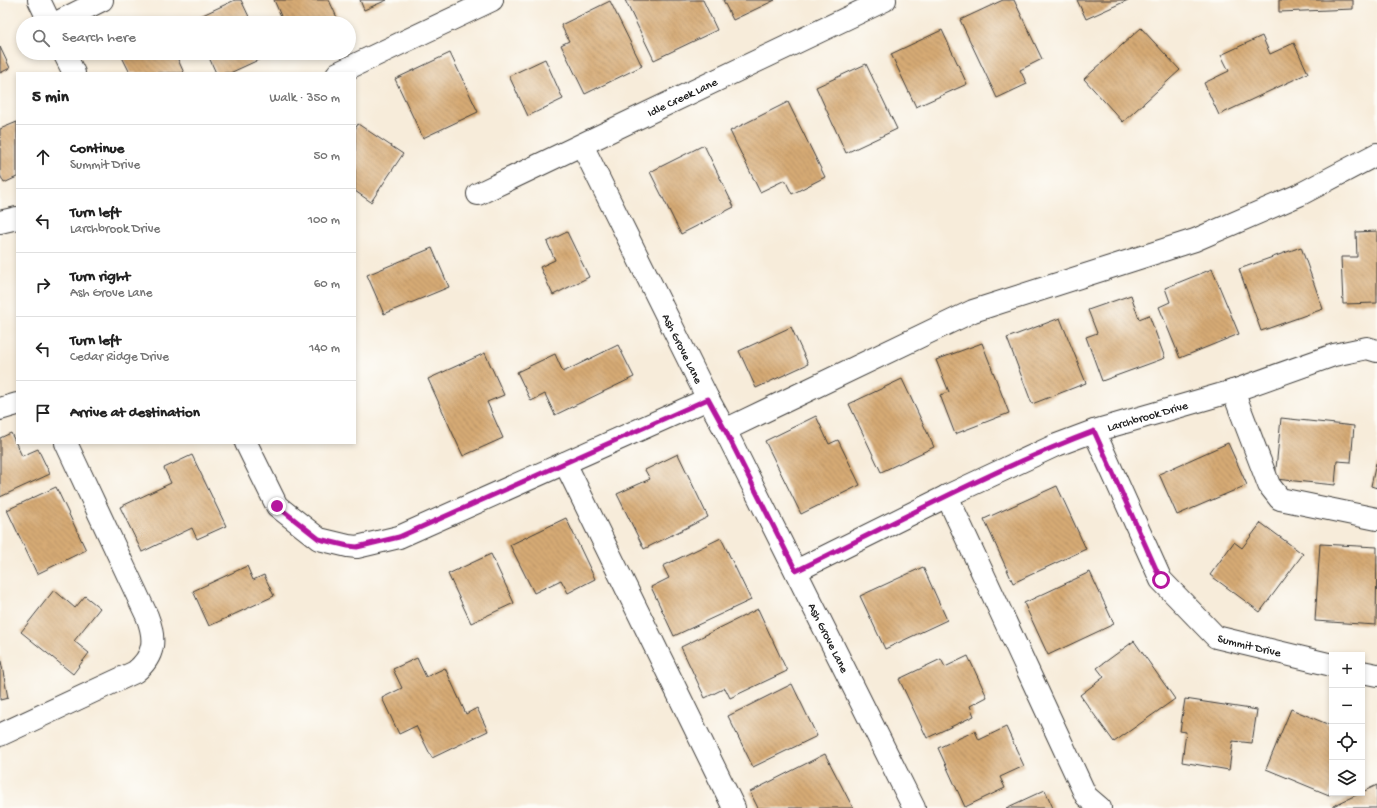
<!DOCTYPE html>
<html lang="en">
<head>
<meta charset="utf-8">
<style>
	:root { --surface:#fff; --page:#f2f2f2; --text:#222; --muted:#767676; --line:#e0e0e0 }
	body { margin:0; font-family:"Gochi Hand",sans-serif; background:var(--page); color:var(--text) }
	.controls { position:absolute; right:12px; bottom:12px; display:grid; overflow:hidden; border-radius:0px; box-shadow:0 2px 6px #0003 }
	.controls button { width:36px; height:36px; display:grid; place-items:center; padding:0; border:0; border-bottom:1px solid var(--line); background:var(--surface); color:var(--text); font:20px sans-serif }
	.stop { position:absolute; width:12px; height:12px; margin:-9px; border:3px solid #b5179e; border-radius:50%; background:#fff }
	.stop.end { background:#b5179e; border-color:#fff; box-shadow:0 1px 4px #0008 }
	.list { margin:0; padding:0; list-style:none }
	h2 { display:flex; justify-content:space-between; align-items:center; height:52px; margin:0; padding:0 16px; font-size:17px }
	h2 small { font-size:13px; font-weight:400; color:var(--muted) }
	.list li { display:grid; grid-template-columns:26px 1fr auto; gap:12px; align-items:center; box-sizing:border-box; height:64px; padding:0 16px; border-top:1px solid var(--line) }
	.list b { display:block; font-size:15px; white-space:nowrap }
	.list p { margin:0; font-size:13px; white-space:nowrap; color:var(--muted) }
	.list em { font-size:13px; font-style:normal; color:var(--muted) }
	.icon { flex:none; width:22px; height:22px; fill:none; stroke:currentColor; stroke-width:2; stroke-linecap:round; stroke-linejoin:round }
	.map { position:relative; flex:none; width:1377px; height:808px; overflow:hidden }
	.search { position:absolute; background:var(--surface); box-shadow:0 2px 6px #0003; left:16px; top:16px; width:340px; height:44px; display:flex; align-items:center; gap:10px; box-sizing:border-box; padding:0 14px; border-radius:22px; color:var(--muted); font-size:15px }
	.panel { position:absolute; background:var(--surface); box-shadow:0 2px 6px #0003; left:16px; top:72px; width:340px; height:372px; border-radius:0px }
	.map>svg:first-child { display:block }
	.building { fill:url(#building-back-hatch) }
	.lines { fill:none; stroke-linecap:round; stroke-linejoin:round }
	.minor-casing { stroke:#3d3b38; stroke-width:24 }
	.minor { stroke:#fff; stroke-width:22 }
	.route { stroke:#b5179e; stroke-width:5 }
	.labels { text-anchor:middle; stroke-width:3; stroke-linejoin:round; paint-order:stroke }
	.street-label { font-size:12px; fill:#1c1c1c; stroke:#fdfcf7 }
</style>
</head>
<body>
<div class="map">
<svg width="1377" height="808" viewBox="0 0 1377 808">
	<defs>
		<pattern id="building-back-hatch" width="6" height="6" patternUnits="userSpaceOnUse"><rect width="6" height="6" fill="#d6aa75"/><path d="M-1 5l2 2M0 0l6 6M5-1l2 2" fill="none" stroke="#ad8a5f"/></pattern>
	</defs>
	<rect width="100%" height="100%" fill="#fdfcf7"/>
	<filter id="ink" filterUnits="userSpaceOnUse"><feTurbulence type="fractalNoise" baseFrequency=".025" numOctaves="2"/><feDisplacementMap in="SourceGraphic" scale="8" xChannelSelector="R" yChannelSelector="G"/><feConvolveMatrix kernelMatrix="1 2 1 2 8 2 1 2 1" color-interpolation-filters="sRGB"/></filter>
	<filter id="wash" filterUnits="userSpaceOnUse"><feTurbulence type="fractalNoise" baseFrequency=".012" numOctaves="4" result="noise"/><feDisplacementMap in="SourceGraphic" scale="16" xChannelSelector="R" yChannelSelector="G"/><feGaussianBlur stdDeviation="0.9" result="paint"/><feColorMatrix in="noise" values="0 0 0 0 0 0 0 0 0 0 0 0 0 0 0 0 0 1.4 0 .05"/><feComposite in="paint" operator="in"/></filter>
	<g filter="url(#wash)">
		<rect width="100%" height="100%" fill="#f7ecda"/>
		<g id="blocks">
			<g class="building">
				<polygon points="235,0 241,0 252,23 193,23 192,20"/>
				<polygon points="274,0 329,0 339,22 284,23"/>
				<polygon points="360,0 387,0 364,10"/>
				<polygon points="625,0 703,0 717,30 654,60"/>
				<polygon points="723,0 775,0 733,20"/>
				<polygon points="1003,0 1014,0 1042,59 1020,70 1027,84 997,98 960,20"/>
				<polygon points="1077,0 1128,0 1086,19"/>
				<polygon points="1279,0 1353,0 1353,9 1279,12"/>
				<polygon points="610,1 642,66 585,94 561,45 569,41 561,25"/>
				<polygon points="1141,28 1180,70 1123,122 1084,79"/>
				<polygon points="942,30 967,84 916,107 891,54"/>
				<polygon points="1262,36 1270,54 1294,43 1308,73 1219,115 1204,83 1229,71 1221,55"/>
				<polygon points="0,47 10,68 0,73"/>
				<polygon points="120,53 175,53 184,73 130,73"/>
				<polygon points="207,53 266,53 267,56 230,73 216,73"/>
				<polygon points="450,53 478,112 423,138 395,79"/>
				<polygon points="545,59 563,99 528,116 509,76"/>
				<polygon points="866,64 897,129 846,153 816,87"/>
				<polygon points="788,102 825,177 792,194 785,180 760,192 730,131"/>
				<polygon points="17,122 17,177 4,183 0,175 0,129"/>
				<polygon points="358,124 403,154 371,202 355,191 355,129"/>
				<polygon points="704,145 734,207 681,234 650,172"/>
				<polygon points="1377,231 1377,303 1343,304 1341,257 1357,257 1356,232"/>
				<polygon points="567,232 589,277 553,295 540,267 555,260 547,242"/>
				<polygon points="1301,247 1323,309 1261,331 1239,269"/>
				<polygon points="432,248 449,287 384,314 367,275"/>
				<polygon points="1212,269 1239,334 1180,358 1159,307 1170,302 1165,288"/>
				<polygon points="1131,295 1139,319 1149,315 1165,358 1102,381 1086,337 1097,333 1088,310"/>
				<polygon points="1060,318 1086,383 1032,404 1007,338"/>
				<polygon points="791,327 808,364 756,388 739,351"/>
				<polygon points="982,343 1009,413 955,434 940,395 949,392 936,360"/>
				<polygon points="618,345 634,377 555,415 545,394 531,401 517,372 555,354 563,372"/>
				<polygon points="485,353 504,395 487,402 503,438 463,456 428,379"/>
				<polygon points="902,379 934,447 881,472 849,404"/>
				<polygon points="816,416 829,444 838,440 860,485 801,514 765,441"/>
				<polygon points="1281,418 1354,426 1351,462 1337,461 1335,485 1275,479"/>
				<polygon points="11,433 22,456 38,449 50,474 0,497 0,438"/>
				<polygon points="1228,443 1247,485 1177,515 1159,474"/>
				<polygon points="678,454 708,517 644,549 617,494 650,479 645,470"/>
				<polygon points="192,455 226,526 197,539 192,528 142,552 120,507 171,483 164,468"/>
				<polygon points="1376,463 1377,463 1377,488 1371,486"/>
				<polygon points="1057,486 1086,549 1013,583 984,519"/>
				<polygon points="56,487 86,550 37,574 7,510"/>
				<polygon points="566,518 595,579 568,593 561,580 534,593 510,545"/>
				<polygon points="1261,523 1303,554 1260,612 1210,575 1234,542 1242,548"/>
				<polygon points="721,538 751,600 674,636 651,587 669,578 663,566"/>
				<polygon points="1320,544 1377,547 1376,625 1315,621"/>
				<polygon points="491,554 514,603 471,623 448,574"/>
				<polygon points="247,566 253,580 264,575 274,596 209,626 193,591"/>
				<polygon points="923,567 947,620 885,649 860,596"/>
				<polygon points="1090,572 1114,624 1048,655 1024,603"/>
				<polygon points="54,590 75,608 85,596 100,608 74,641 89,653 73,674 21,632"/>
				<polygon points="758,609 787,671 730,698 725,688 705,698 681,647"/>
				<polygon points="1134,641 1175,699 1114,742 1080,695 1104,677 1097,668"/>
				<polygon points="0,656 8,698 0,700"/>
				<polygon points="968,656 987,697 970,706 974,716 927,738 899,679 941,659 945,667"/>
				<polygon points="417,658 426,677 445,668 466,714 477,708 488,731 432,758 416,726 399,734 382,698 402,688 393,669"/>
				<polygon points="792,684 817,736 753,767 728,716"/>
				<polygon points="1185,699 1257,710 1252,743 1233,741 1229,770 1182,762 1186,732 1180,731"/>
				<polygon points="1291,709 1332,726 1332,788 1329,795 1266,769"/>
				<polygon points="1006,727 1024,766 1000,777 1005,788 965,807 938,748 975,731 979,740"/>
				<polygon points="825,754 853,808 758,808 750,792"/>
				<polygon points="1377,785 1377,808 1333,808 1333,806"/>
				<polygon points="1045,790 1053,808 1006,808"/>
			</g>
		</g>
	</g>
	<g filter="url(#ink)">
		<use href="#blocks" fill-opacity="0" stroke="#3d3b38" stroke-width="1"/>
		<g class="lines">
			<g class="minor-casing">
				<g id="minor">
					<polyline points="39,0 50,23"/>
					<polyline points="56,23 102,0"/>
					<polyline points="64,53 74,73"/>
					<polyline points="338,73 492,0"/>
					<path id="s1" d="M582,145l126,254 17,31 189,378"/>
					<path id="s2" d="M478,194l407,-194"/>
					<polyline points="0,222 17,218"/>
					<polyline points="1233,391 1269,485 1280,499 1377,519"/>
					<polyline points="0,409 17,404"/>
					<polyline points="725,430 973,311 1195,240 1299,195 1377,154"/>
					<path id="s3" d="M1094,431l67,149 55,57 116,28"/>
					<polyline points="246,443 277,506 319,539 348,546 357,547 399,537 708,399"/>
					<polyline points="565,463 734,808"/>
					<polyline points="947,496 1086,796 1100,808"/>
					<path id="s4" d="M796,571l151,-75 107,-50 40,-15 139,-40 101,-36 33,-7 10,3"/>
					<polyline points="1362,672 1377,675"/>
					<path d="M0,735l135,-63c20,-16 21,-33 12,-56l-81,-173"/>
				</g>
			</g>
			<use href="#minor" class="minor"/>
		</g>
	</g>
	<g class="lines" filter="url(#ink)">
		<path class="route" d="M277,506l42,33 29,7 9,1 42,-10 309,-138 17,31 71,141c98,-48 195,-101 298,-140l67,149"/>
	</g>
	<g class="labels">
		<g class="street-label">
			<text dy="4" stroke="none"><textPath href="#s2" startOffset="226">Idle Creek Lane</textPath></text>
			<text dy="4" stroke="none"><textPath href="#s1" startOffset="227">Ash Grove Lane</textPath></text>
			<text dy="4" stroke="none"><textPath href="#s4" startOffset="385">Larchbrook Drive</textPath></text>
			<text dy="4" stroke="none"><textPath href="#s1" startOffset="551">Ash Grove Lane</textPath></text>
			<text dy="4" stroke="none"><textPath href="#s3" startOffset="277">Summit Drive</textPath></text>
		</g>
	</g>
</svg>
<div class="controls">
<button>+</button>
<button>−</button>
<button><svg class="icon" aria-label="locate" viewBox="0 0 24 24"><circle cx="12" cy="12" r="6"/><path d="M12 2v4M12 18v4M2 12h4M18 12h4"/></svg></button>
<button><svg class="icon" aria-label="layers" viewBox="0 0 24 24"><path d="M12 4l9 5-9 5-9-5zM3 14l9 5 9-5"/></svg></button>
</div>
<div class="stop" style="left:1161px;top:580px"></div>
<div class="stop end" style="left:277px;top:506px"></div>
<div class="search"><svg class="icon" aria-label="search" viewBox="0 0 24 24"><circle cx="10" cy="10" r="6"/><path d="M15 15l6 6"/></svg>Search here</div>
<section class="panel">
<h2>5 min<small>Walk · 350 m</small></h2>
<ul class="list">
<li><svg class="icon" aria-label="ahead" viewBox="0 0 24 24"><path d="M12 20V5M6 11l6-6 6 6"/></svg><div><b>Continue</b><p>Summit Drive</p></div><em>50 m</em></li>
<li><svg class="icon" aria-label="left" viewBox="0 0 24 24"><path d="M17 20v-9H6M10 6l-5 5 5 5"/></svg><div><b>Turn left</b><p>Larchbrook Drive</p></div><em>100 m</em></li>
<li><svg class="icon" aria-label="right" viewBox="0 0 24 24"><path d="M7 20v-9h11M14 6l5 5-5 5"/></svg><div><b>Turn right</b><p>Ash Grove Lane</p></div><em>60 m</em></li>
<li><svg class="icon" aria-label="left" viewBox="0 0 24 24"><path d="M17 20v-9H6M10 6l-5 5 5 5"/></svg><div><b>Turn left</b><p>Cedar Ridge Drive</p></div><em>140 m</em></li>
<li><svg class="icon" aria-label="arrive" viewBox="0 0 24 24"><path d="M6 21V4h12l-3 4 3 4H6"/></svg><div><b>Arrive at destination</b></div></li>
</ul>
</section>
</div>
</body>
</html>
